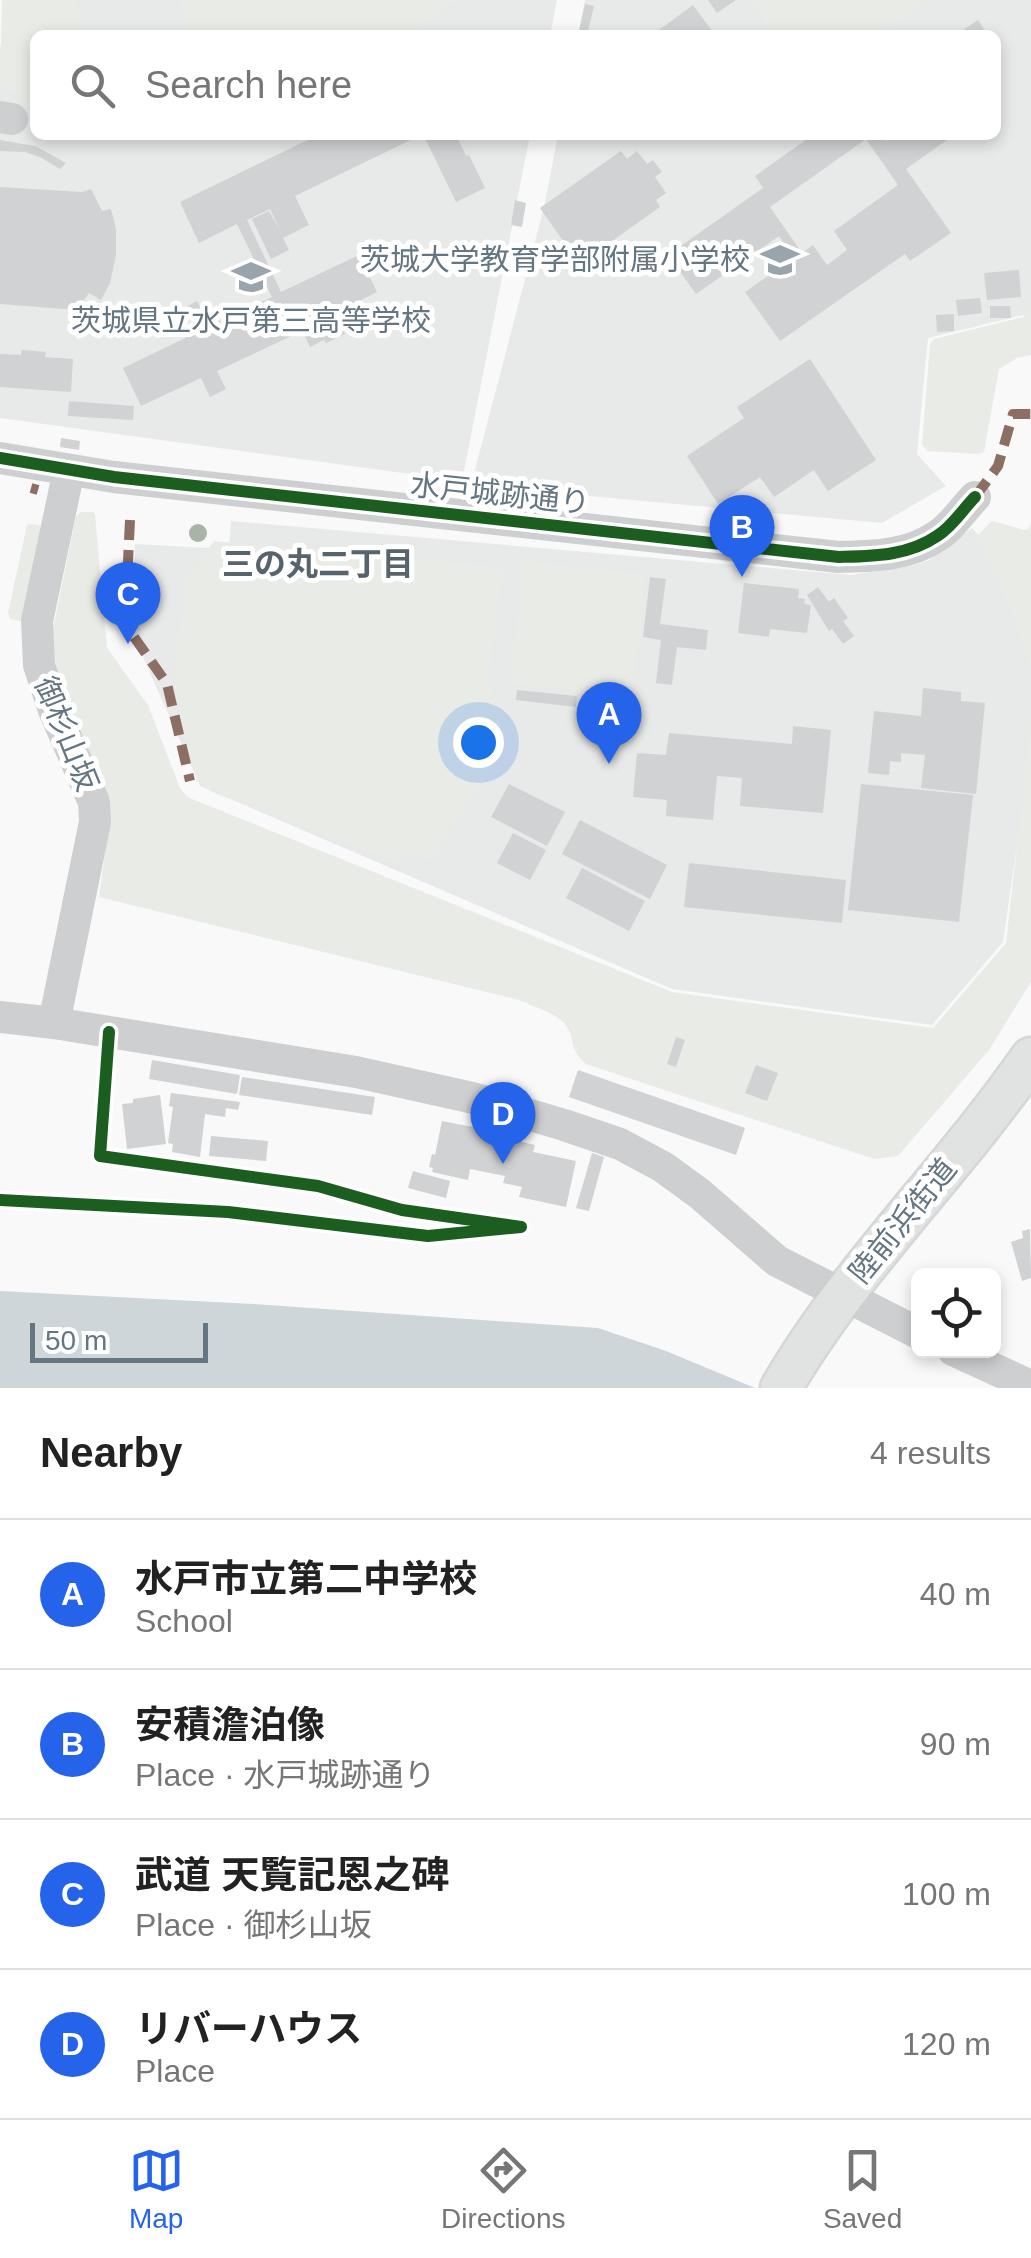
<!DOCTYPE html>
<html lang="en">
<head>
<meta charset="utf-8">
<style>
	:root { --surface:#fff; --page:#f6f6f6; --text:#222; --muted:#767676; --line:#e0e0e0; --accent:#2563eb }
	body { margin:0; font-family:Arial,"Noto Sans JP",sans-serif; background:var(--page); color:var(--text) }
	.controls { position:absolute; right:30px; bottom:30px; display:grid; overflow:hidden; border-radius:15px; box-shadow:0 5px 15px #0003 }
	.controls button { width:90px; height:90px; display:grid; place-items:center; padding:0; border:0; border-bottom:2px solid var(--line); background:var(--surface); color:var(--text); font:50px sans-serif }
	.scale { position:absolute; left:30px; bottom:25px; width:178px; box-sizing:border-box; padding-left:10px; border:5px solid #657683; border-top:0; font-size:28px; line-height:35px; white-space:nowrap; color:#657683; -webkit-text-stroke:8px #fff; paint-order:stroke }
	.you { position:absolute; left:478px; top:742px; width:35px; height:35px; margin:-25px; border:8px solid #fff; border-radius:50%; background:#1a73e8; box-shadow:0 0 0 15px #1a73e833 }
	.badge { display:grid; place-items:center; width:65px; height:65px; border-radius:50%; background:var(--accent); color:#fff; font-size:32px; font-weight:700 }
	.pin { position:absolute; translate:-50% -82px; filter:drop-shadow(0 2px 5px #0008) }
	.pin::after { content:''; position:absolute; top:52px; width:35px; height:30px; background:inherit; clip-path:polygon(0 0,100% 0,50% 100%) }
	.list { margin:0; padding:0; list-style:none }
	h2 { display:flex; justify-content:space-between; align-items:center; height:130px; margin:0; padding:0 40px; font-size:42px }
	h2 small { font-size:32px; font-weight:400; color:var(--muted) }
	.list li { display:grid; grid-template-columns:65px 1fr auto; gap:30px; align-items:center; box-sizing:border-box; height:150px; padding:0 40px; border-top:2px solid var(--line) }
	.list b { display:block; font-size:38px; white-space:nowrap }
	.list p { margin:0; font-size:32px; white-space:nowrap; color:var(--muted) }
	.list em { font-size:32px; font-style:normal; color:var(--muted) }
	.icon { flex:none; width:55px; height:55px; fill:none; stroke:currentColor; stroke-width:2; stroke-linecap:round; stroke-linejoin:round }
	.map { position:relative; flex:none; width:1031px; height:1388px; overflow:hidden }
	.search { position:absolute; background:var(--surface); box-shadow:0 5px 15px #0003; left:30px; right:30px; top:30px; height:110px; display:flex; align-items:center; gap:25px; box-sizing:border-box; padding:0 35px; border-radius:15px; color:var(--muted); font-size:38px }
	.sheet { height:730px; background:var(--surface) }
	nav { display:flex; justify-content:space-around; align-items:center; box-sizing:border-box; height:140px; border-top:2px solid var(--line); background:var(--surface); font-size:28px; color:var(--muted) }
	nav a { display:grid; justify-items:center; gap:5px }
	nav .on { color:var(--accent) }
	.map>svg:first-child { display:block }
	.built { fill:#e8e9e9 }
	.green { fill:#e8ebe6 }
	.water { fill:#ced6d9 }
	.building { fill:#d0d2d3; fill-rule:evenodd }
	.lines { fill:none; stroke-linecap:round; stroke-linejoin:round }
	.major-casing { stroke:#d5d6d7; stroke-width:45 }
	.path { stroke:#cbcccd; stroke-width:4; stroke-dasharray:5 5; stroke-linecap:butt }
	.minor { stroke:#cecfd0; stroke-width:32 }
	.major { stroke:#e1e2e2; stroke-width:40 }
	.quiet { stroke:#8d6e63; stroke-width:10; stroke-dasharray:20 10; stroke-linecap:butt }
	.cycleway-casing { stroke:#fff; stroke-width:19 }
	.cycleway { stroke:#1b5e20; stroke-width:12 }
	.tree { fill:#a9b3a7 }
	.labels { text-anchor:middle; stroke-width:10; stroke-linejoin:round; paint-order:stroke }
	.poi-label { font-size:30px; fill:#657683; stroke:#fff; text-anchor:end }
	.street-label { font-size:30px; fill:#657683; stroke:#fff }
	.neighbourhood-label { font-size:32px; font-weight:bold; fill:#57646e; stroke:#fff }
</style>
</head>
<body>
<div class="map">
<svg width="1031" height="1388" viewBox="0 0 1031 1388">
	<rect width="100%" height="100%" fill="#f9f9f9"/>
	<g class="built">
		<polygon points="14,0 557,0 550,35 35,35 35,135 530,135 462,481 0,418 0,48"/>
		<polygon points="585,0 1031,0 1031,313 928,338 917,454 946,486 882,523 471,485 544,207 558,135 996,135 996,35 578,35"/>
		<polygon points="231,521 851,575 912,566 929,560 972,528 1017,575 1031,616 1031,747 1003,942 932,1025 672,989 200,786 132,632 135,544 229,549"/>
	</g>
	<g class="green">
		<polygon points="2,0 77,0 81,35 35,35 35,106 16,104 14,93 0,88"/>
		<polygon points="180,0 458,0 409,35 187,35"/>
		<polygon points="750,0 929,0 877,35 755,35 768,27"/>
		<polygon points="1031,294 1031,355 1017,358 999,369 984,452 979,454 927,451 922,444 930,344 934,339 1023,317 1030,308"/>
		<path d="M81,512h12l2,2 12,134 41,57 32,83 7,9 485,195 261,36 73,-85 25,-224v263l-42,68 -91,106 -24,3 -288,-95c-19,-16 -9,-28 -23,-42 -10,-10 -31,-16 -44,-22l-420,-103 11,-81v-18l-49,-106 -10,-53 25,-123z"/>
		<polygon points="992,521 1024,530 1028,529 1031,523 1031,668 997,576 978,541 978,535"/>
		<polygon points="29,524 39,525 43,531 26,616 20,621 10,619 8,613 27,525"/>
		<polygon points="214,541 504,567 488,682 506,722 504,743 432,860 410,855 400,864 210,791 196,776 173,679 185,580"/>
		<polygon points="523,561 646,574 632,698 509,684"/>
	</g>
	<polygon class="water" points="0,1291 253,1304 598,1328 666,1351 755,1388 0,1388"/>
	<g class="building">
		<polygon points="708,0 736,0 717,13"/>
		<polygon points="585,4 594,6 587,35 578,35"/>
		<polygon points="693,5 715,35 652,35"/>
		<polygon points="978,20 988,35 956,35"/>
		<polygon points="318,135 421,135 295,196 309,225 283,238 289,250 271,259 252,219 269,211 280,230 270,209 247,220 281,292 359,255 377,292 335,313 345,334 326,343 324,340 310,347 302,331 217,371 226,389 210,397 201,378 141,406 123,368 198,332 186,307 197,301 209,326 272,297 237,224 199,243 180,202"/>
		<polygon points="431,135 456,135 466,156 469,155 485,188 456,202 425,138"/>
		<path d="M813,135h70l4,6 9,-6h58l-48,34 45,64 -41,28 -5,-7 -125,87 -35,-49 49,-34 -15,-22 -83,58 -28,-39 95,-67 -8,-12zM866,139l32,46 -64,46 13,19 -20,15 -14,-20 -11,8 -32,-46z"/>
		<polygon points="0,140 35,146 66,163 60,169 40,157 25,152 0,151"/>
		<polygon points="621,151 627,159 637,151 647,164 653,160 662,172 655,177 666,193 656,200 660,207 591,256 586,250 575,258 540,208"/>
		<polygon points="0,187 82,192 91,189 102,211 111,209 116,229 116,255 110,283 101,300 89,293 77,310 0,304"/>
		<polygon points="515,200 526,203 522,227 511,225"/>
		<polygon points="1019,270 1021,297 987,300 984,273"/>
		<polygon points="980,298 982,313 958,316 956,300"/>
		<polygon points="990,306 1010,306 1011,318 990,318"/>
		<polygon points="954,314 954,331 937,332 936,315"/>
		<polygon points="22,350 46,352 45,357 73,359 71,392 0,387 0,354 21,355"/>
		<polygon points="810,359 876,460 828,491 814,470 774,497 760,477 718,504 687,456 744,418 737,407"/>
		<polygon points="69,401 134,406 133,420 68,416"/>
		<polygon points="61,438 80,441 79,450 60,447"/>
		<polygon points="650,577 666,579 660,624 708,630 706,650 677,647 672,685 656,683 661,640 643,637"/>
		<polygon points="744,583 799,589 798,598 805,599 804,604 811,605 807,633 770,629 769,637 738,633"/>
		<polygon points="818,587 829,602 834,598 848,618 843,621 854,636 843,644 832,629 829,631 807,595"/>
		<polygon points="923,688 961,692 961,701 985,703 976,794 921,788 925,755 901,753 901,762 890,761 889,775 868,773 874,711 921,716"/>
		<polygon points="517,690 577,696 576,707 516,700"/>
		<polygon points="793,726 831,730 823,813 740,806 742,778 717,776 713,820 666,816 667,800 633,797 637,753 666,755 669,733 792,744"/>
		<polygon points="509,784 565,812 547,846 491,817"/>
		<polygon points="861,784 973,795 959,922 848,910"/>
		<polygon points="580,820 667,865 650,899 562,854"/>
		<polygon points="513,833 546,850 530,880 497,863"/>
		<polygon points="689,863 846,880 842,923 684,907"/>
		<polygon points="582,868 645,901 629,931 566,898"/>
		<polygon points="676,1037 685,1040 676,1067 667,1064"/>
		<polygon points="152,1060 240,1075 237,1094 149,1079"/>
		<polygon points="756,1065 778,1073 767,1101 745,1093"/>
		<polygon points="578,1070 745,1128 736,1155 569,1097"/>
		<polygon points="242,1077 375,1097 372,1115 239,1095"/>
		<polygon points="171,1093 240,1102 238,1110 226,1108 225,1117 205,1114 200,1157 172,1152 173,1144 168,1143 173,1107 169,1106"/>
		<polygon points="160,1095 166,1144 127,1149 122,1104 133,1103 133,1099"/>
		<polygon points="442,1121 478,1128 477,1132 489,1134 489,1139 517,1145 518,1141 535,1145 533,1152 576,1161 566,1207 519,1197 522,1187 503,1183 505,1176 470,1169 468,1180 432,1172 433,1168 429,1167 432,1154 435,1155"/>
		<polygon points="211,1136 268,1141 266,1161 209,1156"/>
		<polygon points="592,1153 604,1157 589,1211 576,1208"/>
		<polygon points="413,1171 450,1181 446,1198 408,1188"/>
		<polygon points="1030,1229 1031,1278 1022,1281 1011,1242 1023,1238 1022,1231"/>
	</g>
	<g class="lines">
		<g class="major-casing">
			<path id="major" d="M781,1388c70,-120 171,-216 250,-330"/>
		</g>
		<polyline class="path" points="0,1200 228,1212 428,1236 521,1227 402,1210 318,1186 100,1156 107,1062"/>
		<g class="minor">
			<polyline points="0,117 12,119"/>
			<path d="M0,458l114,19 725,80c34,-1 69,-1 98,-21 15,-9 26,-27 38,-39"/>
			<polyline points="0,1017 54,1023 356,1072 473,1098 564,1125 620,1144 663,1167 700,1194 777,1261 918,1333"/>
			<polyline points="54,1023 95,822 94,802 54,710 39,665 37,621 69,470"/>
			<polyline points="953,1350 1031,1386"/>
		</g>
		<use href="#major" class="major"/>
		<g class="quiet">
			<polyline points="31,488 38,490"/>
			<polyline points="975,497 998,466 1013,414 1031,414"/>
			<polyline points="130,520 125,624 167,684 190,781"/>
		</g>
		<g class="cycleway-casing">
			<g id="cycleway">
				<path d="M0,458l114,19 725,80c34,-1 69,-1 98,-21 15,-9 26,-27 38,-39"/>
				<polyline points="0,1200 228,1212 428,1236 521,1227 402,1210 318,1186 100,1156 109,1032"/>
			</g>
		</g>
		<use href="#cycleway" class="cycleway"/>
	</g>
	<circle class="tree" cx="198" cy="533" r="9"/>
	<defs>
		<g id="school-bare" transform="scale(3)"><path d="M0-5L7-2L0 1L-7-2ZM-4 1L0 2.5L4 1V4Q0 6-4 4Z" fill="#99a4ac" stroke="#fff" stroke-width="2.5" paint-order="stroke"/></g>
	</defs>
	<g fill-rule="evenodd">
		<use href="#school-bare" x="780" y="260"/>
		<use href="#school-bare" x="251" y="277"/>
	</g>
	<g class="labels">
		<g class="poi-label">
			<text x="750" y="270">茨城大学教育学部附属小学校</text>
			<text x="251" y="331" text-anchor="middle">茨城県立水戸第三高等学校</text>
		</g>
		<g class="street-label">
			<text transform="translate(500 494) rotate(6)" y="10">水戸城跡通り</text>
			<text transform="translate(66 734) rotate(68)" y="10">御杉山坂</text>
			<text transform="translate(903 1221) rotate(-51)" y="10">陸前浜街道</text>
		</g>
		<g class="neighbourhood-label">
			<text x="318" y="575">三の丸二丁目</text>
		</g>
	</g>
</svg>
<div class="controls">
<button><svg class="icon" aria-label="locate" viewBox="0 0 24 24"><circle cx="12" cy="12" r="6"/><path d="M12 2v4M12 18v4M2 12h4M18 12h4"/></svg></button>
</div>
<div class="scale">50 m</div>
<div class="you"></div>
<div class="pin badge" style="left:609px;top:764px">A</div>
<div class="pin badge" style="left:742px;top:577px">B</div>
<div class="pin badge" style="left:128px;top:644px">C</div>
<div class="pin badge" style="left:503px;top:1164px">D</div>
<div class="search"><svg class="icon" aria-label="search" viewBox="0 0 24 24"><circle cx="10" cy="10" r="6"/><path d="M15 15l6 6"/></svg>Search here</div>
</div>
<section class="sheet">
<h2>Nearby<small>4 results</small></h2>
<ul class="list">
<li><span class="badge">A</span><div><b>水戸市立第二中学校</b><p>School</p></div><em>40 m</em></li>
<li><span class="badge">B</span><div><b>安積澹泊像</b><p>Place · 水戸城跡通り</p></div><em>90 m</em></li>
<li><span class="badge">C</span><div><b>武道 天覧記恩之碑</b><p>Place · 御杉山坂</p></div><em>100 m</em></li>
<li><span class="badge">D</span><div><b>リバーハウス</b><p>Place</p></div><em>120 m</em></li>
</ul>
</section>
<nav>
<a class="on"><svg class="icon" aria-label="map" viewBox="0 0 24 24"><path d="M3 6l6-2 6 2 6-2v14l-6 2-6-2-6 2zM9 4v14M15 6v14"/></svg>Map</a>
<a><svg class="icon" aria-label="directions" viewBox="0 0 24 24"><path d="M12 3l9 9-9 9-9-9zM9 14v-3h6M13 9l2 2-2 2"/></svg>Directions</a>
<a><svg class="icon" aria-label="saved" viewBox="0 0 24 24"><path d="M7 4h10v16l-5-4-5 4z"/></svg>Saved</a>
</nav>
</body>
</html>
